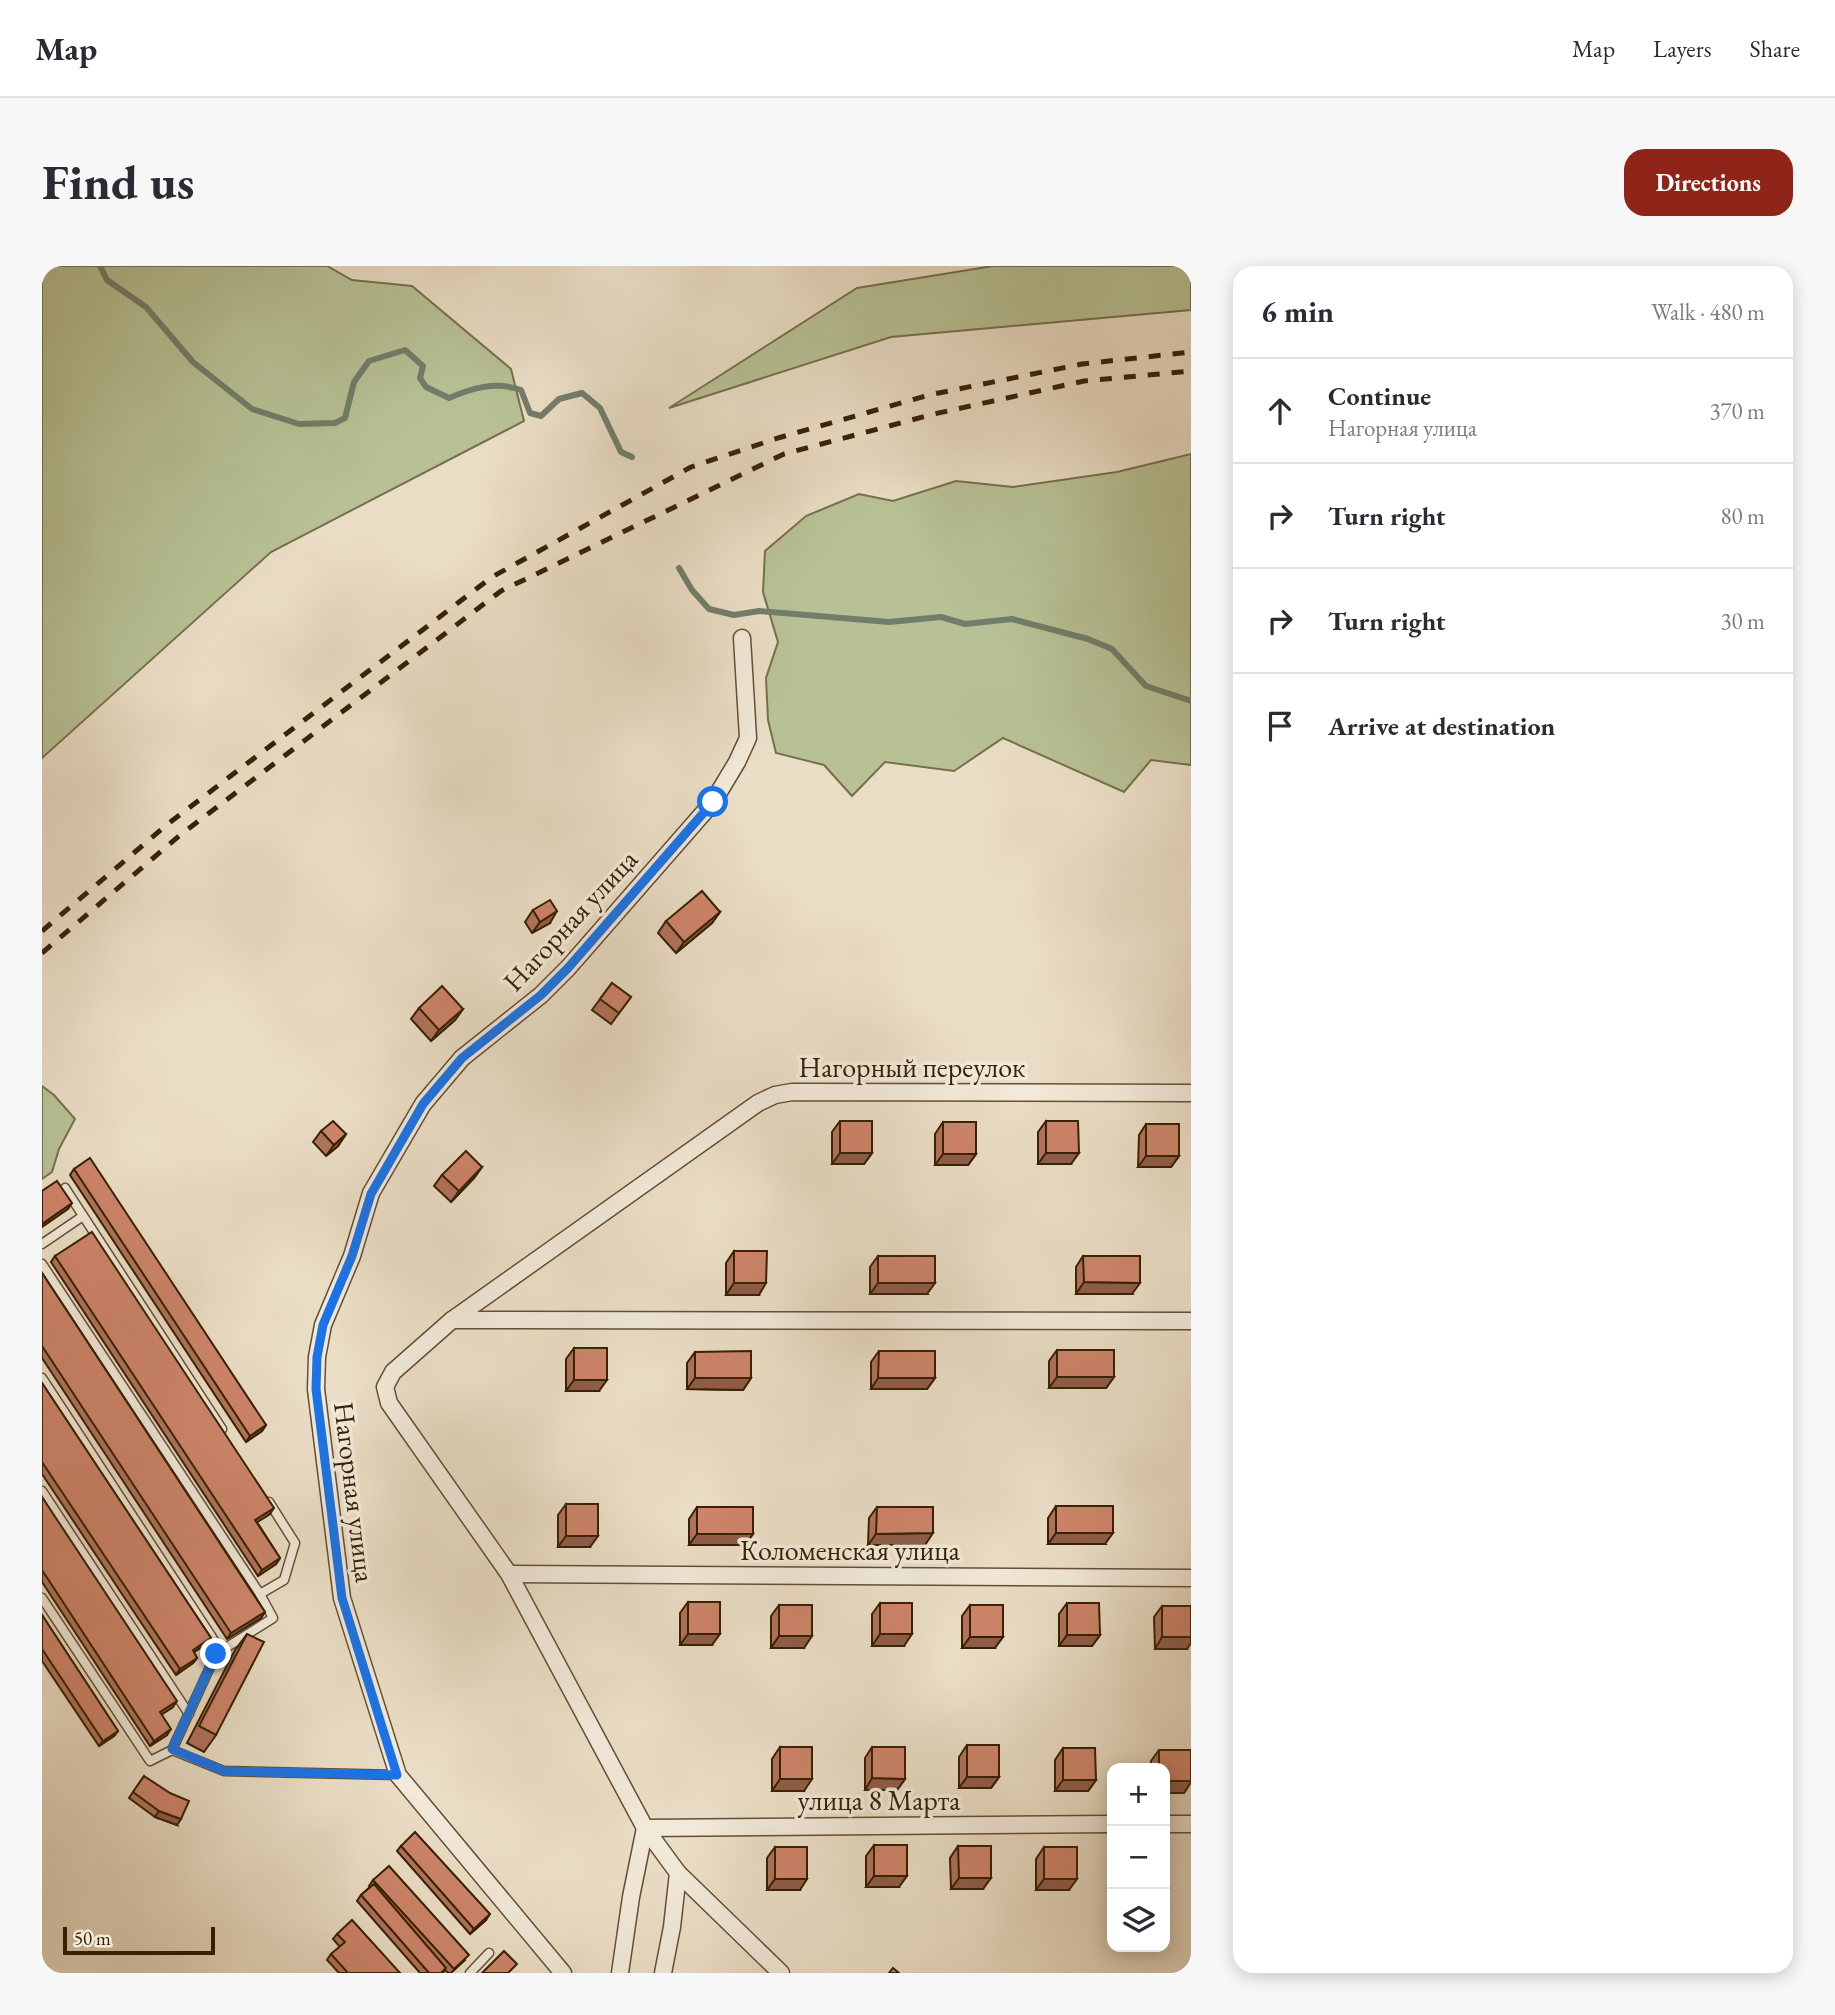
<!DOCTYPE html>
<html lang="en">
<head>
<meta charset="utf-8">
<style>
	:root { --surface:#fff; --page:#f7f7f7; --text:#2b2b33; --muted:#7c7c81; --line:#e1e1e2; --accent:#8f2418 }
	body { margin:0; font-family:"EB Garamond",serif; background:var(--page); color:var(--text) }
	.controls { position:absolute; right:21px; bottom:21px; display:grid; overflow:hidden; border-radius:14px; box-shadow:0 4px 18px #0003 }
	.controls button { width:63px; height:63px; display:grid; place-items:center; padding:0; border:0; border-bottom:2px solid var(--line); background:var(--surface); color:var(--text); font:35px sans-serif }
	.scale { position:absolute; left:21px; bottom:18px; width:152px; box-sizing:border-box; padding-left:7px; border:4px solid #372003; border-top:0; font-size:19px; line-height:24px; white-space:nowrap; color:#372003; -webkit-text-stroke:5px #f1e9d9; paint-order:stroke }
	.stop { position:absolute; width:21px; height:21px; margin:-16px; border:5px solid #1a73e8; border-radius:50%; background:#fff }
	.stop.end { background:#1a73e8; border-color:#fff; box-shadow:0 2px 7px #0008 }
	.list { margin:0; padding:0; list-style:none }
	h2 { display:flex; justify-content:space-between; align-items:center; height:91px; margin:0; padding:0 28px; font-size:30px }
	h2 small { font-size:23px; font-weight:400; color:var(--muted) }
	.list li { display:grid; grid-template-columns:46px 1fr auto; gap:21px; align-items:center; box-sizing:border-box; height:105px; padding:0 28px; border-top:2px solid var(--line) }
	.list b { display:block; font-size:26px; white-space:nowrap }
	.list p { margin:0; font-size:23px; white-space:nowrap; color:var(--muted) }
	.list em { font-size:23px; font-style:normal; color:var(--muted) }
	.icon { flex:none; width:38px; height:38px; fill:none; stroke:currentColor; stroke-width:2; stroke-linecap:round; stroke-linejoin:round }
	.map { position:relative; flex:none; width:1149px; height:1707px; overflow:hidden; border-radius:21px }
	header { display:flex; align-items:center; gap:42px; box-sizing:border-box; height:98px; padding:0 35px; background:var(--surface); border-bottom:2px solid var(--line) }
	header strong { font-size:33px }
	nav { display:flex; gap:38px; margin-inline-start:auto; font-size:24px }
	.intro { display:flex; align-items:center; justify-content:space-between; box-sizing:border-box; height:168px; padding:0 42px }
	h1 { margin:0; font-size:49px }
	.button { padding:18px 32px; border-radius:21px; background:var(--accent); color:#fff; font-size:24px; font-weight:700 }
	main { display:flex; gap:42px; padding:0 42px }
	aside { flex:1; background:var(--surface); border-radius:21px; box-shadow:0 4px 18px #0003 }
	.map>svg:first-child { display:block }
	.green { fill:#b7c195; stroke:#77704c; stroke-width:2 }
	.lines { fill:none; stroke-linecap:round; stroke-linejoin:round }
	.stream { stroke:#717e6b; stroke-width:6 }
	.lane-casing { stroke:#644f34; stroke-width:11 }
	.street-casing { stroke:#644f34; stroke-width:19 }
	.lane { stroke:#f1e9d9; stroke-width:8 }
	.street { stroke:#f1e9d9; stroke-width:16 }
	.rail { stroke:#372003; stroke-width:5; stroke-dasharray:12 12; stroke-linecap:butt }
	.wall { fill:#b0725b; stroke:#372003; stroke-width:2 }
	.shaded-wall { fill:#905c4a; stroke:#372003; stroke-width:2 }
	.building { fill:#cd846a; stroke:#372003; stroke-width:2 }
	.route { stroke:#1a73e8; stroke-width:9 }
	.labels { text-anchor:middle; stroke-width:7; stroke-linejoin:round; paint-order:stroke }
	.street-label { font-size:28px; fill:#372003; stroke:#f1e9d9 }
</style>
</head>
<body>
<header>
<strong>Map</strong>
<nav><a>Map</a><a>Layers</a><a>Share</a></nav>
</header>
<div class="intro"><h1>Find us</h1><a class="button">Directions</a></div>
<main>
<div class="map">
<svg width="1149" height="1707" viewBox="0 0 1149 1707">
	<rect width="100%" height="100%" fill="#eaddc5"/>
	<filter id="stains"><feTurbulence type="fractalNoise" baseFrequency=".00286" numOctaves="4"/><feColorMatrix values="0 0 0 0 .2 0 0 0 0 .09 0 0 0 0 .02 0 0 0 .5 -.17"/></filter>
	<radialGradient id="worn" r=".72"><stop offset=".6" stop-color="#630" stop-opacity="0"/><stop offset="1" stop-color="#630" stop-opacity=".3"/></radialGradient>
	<g class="green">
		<polygon points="0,0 285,0 310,14 370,20 469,103 482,155 229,286 0,492"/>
		<polygon points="951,0 1149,0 1149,44 849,71 627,142 815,22"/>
		<polygon points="1149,188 1149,499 1109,494 1082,526 961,472 912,505 843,496 810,530 782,499 734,487 726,454 724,412 736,376 721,326 723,285 764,250 817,228 851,235 914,215 971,221 1075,206"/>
		<polygon points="0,820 12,829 33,853 17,883 10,906 0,913"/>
	</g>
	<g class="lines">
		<g class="stream">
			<path d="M58,0l7,14 39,27 47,55 59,47 47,15 36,-1 10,-5 9,-36 15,-21 36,-11 18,16 -3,12 6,9 23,11c23,-10 47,-17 72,-8l9,23 11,3 18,-17 23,-6 18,15 21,44 11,5"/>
			<polyline points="637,302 650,324 667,343 692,349 717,345 847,356 899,351 923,358 970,353 1046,373 1070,383 1104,420 1149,435"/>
		</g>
		<g class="lane-casing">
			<g id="lane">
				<polyline points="23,922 180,1163"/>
				<polyline points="0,978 41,950"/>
				<polyline points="0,998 218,1328"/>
				<polyline points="0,1112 179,1385"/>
				<polyline points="0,1225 147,1448"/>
				<polyline points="0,1332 108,1495 130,1484 174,1388 231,1352 218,1328 242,1314 253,1277 227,1236"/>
				<polyline points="130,1484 182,1505 356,1509"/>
				<polyline points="428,1707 447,1687"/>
			</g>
		</g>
		<g class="street-casing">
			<g id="street">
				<polyline points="410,1054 1149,1055"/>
				<polyline points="467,1308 1149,1312"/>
				<polyline points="1123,1558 1149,1558"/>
				<polyline points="521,1707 356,1509 300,1332 274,1123 275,1091 281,1059 310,990 329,927 381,838 420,792 499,729 526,702 671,536 695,496 706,472 700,372"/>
				<polyline points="578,1707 589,1631 603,1562 1070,1558"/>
				<polyline points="621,1707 630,1661 636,1607"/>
				<polyline points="739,1707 636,1607 603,1562 467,1308 347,1137 343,1121 351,1106 410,1054 716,837 733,829 750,826 1149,827"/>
			</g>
		</g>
		<use href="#lane" class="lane"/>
		<use href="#street" class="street"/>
		<g class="rail">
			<polyline points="0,665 127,557 450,311 649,201 736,172 887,129 1040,98 1149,86"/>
			<polyline points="0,687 137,570 459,325 742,188 892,148 1042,115 1149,105"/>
		</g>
	</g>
	<g class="wall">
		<polygon points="491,644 508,657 490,667 483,656"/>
		<polygon points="678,646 670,657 634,687 616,667 624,655"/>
		<polygon points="570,717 589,731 569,758 550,744"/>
		<polygon points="377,742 421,743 413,754 389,775 369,753"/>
		<polygon points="798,855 830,887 822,898 790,898 790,866"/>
		<polygon points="1004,855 1029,898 996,898 996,866"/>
		<polygon points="901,856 934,888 926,899 893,899 893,868"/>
		<polygon points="1104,858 1137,890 1129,901 1096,901 1097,869"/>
		<polygon points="279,865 304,868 296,880 284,890 271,876"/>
		<polygon points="440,901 432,912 409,936 392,920 400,909"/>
		<polygon points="32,903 224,1159 220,1165 204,1176 28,909"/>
		<polygon points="692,985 717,1029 684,1029 684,997"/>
		<polygon points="13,990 228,1248 215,1256 238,1292 234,1298 216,1310 9,996"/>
		<polygon points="836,990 885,1028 828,1028 828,1001"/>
		<polygon points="1041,990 1090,1028 1034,1028 1034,1001"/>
		<polygon points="0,1007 223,1346 219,1352 185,1373 0,1092"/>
		<polygon points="532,1082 557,1125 524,1125 524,1093"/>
		<polygon points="1015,1084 1072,1111 1064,1122 1007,1122 1007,1095"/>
		<polygon points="837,1085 893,1112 885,1123 829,1123 829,1096"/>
		<polygon points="653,1086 709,1112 701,1124 645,1123 645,1097"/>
		<polygon points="0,1117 169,1372 165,1378 152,1386 155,1392 151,1397 134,1409 0,1208"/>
		<polygon points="0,1231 131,1441 119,1449 125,1469 108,1480 0,1316"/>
		<polygon points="524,1238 548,1281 516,1281 516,1249"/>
		<polygon points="1014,1240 1063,1278 1006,1278 1006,1252"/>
		<polygon points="655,1241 711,1268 703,1279 647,1279 647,1253"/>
		<polygon points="835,1241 883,1279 826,1279 827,1252"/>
		<polygon points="646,1336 670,1379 638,1379 638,1347"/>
		<polygon points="838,1337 862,1380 830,1380 830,1348"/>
		<polygon points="1025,1337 1058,1369 1050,1380 1017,1380 1017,1348"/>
		<polygon points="737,1339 762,1382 729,1382 729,1350"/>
		<polygon points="928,1339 953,1382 920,1382 920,1350"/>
		<polygon points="1120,1340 1145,1383 1113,1383 1112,1351"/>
		<polygon points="0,1349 76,1465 72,1470 57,1480 0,1395"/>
		<polygon points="205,1368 174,1469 162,1486 145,1477 193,1384"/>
		<polygon points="925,1479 957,1511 949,1522 917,1522 917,1491"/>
		<polygon points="738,1481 762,1525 730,1525 730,1493"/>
		<polygon points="830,1481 863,1513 855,1524 823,1524 823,1492"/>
		<polygon points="1021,1482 1054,1514 1046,1525 1013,1525 1013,1494"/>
		<polygon points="1117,1484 1149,1484 1149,1516 1142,1527 1123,1527 1123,1502 1109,1502 1109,1495"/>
		<polygon points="102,1510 135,1559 113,1551 87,1532"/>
		<polygon points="832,1579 857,1621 824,1621 824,1590"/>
		<polygon points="359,1580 444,1654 428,1668 355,1585"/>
		<polygon points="916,1580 941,1623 909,1623 908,1592"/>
		<polygon points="733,1581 758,1624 725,1624 725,1592"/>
		<polygon points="1002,1581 1027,1624 994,1624 994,1593"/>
		<polygon points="331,1614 423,1694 409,1707 406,1707 403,1704 401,1707 378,1707 315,1635 319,1629 328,1621 327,1620"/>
		<polygon points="295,1668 358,1707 297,1707 285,1694 289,1688 298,1681 291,1673"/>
	</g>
	<g class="shaded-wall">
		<polygon points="515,645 508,657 490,667 498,656"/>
		<polygon points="678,646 670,657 634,687 642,676"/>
		<polygon points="421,743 413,754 389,775 397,764"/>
		<polygon points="304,868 296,880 284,890 292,879"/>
		<polygon points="798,887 830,887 822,898 790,898"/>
		<polygon points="1004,887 1037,887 1029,898 996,898"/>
		<polygon points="901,888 934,888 926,899 893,899"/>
		<polygon points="1104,890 1137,890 1129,901 1096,901"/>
		<polygon points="440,901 432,912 409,936 417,925"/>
		<polygon points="30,937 26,943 0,961 0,958"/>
		<polygon points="1042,1016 1098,1017 1090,1028 1034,1028"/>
		<polygon points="692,1017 724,1017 717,1029 684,1029"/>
		<polygon points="836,1017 893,1017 885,1028 828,1028"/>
		<polygon points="1015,1111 1072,1111 1064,1122 1007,1122"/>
		<polygon points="653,1112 709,1112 701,1124 645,1123"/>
		<polygon points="836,1112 893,1112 885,1123 829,1123"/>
		<polygon points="532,1114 565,1114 557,1125 524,1125"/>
		<polygon points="224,1159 220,1165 204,1176 208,1170"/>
		<polygon points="232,1242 228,1248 209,1260 213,1254"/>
		<polygon points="891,1267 883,1279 826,1279 834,1268"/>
		<polygon points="1014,1267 1071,1267 1063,1278 1006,1278"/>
		<polygon points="655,1268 711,1268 703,1279 647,1279"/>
		<polygon points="524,1270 556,1270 548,1281 516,1281"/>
		<polygon points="238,1292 234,1298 216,1310 220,1304"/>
		<polygon points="223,1346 219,1352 185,1373 189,1367"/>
		<polygon points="646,1368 678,1368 670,1379 638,1379"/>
		<polygon points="838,1368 870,1368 862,1380 830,1380"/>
		<polygon points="1025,1369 1058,1369 1050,1380 1017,1380"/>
		<polygon points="737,1370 770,1370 762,1382 729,1382"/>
		<polygon points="928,1371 961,1371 953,1382 920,1382"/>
		<polygon points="1120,1371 1149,1371 1149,1377 1145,1383 1113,1383"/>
		<polygon points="169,1372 165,1378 147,1389 151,1384"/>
		<polygon points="155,1392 151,1397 134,1409 138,1403"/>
		<polygon points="135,1435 131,1441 114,1452 118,1446"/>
		<polygon points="129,1463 125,1469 108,1480 112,1475"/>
		<polygon points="76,1465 72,1470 57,1480 61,1475"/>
		<polygon points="925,1511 957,1511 949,1522 917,1522"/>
		<polygon points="830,1512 863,1513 855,1524 823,1524"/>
		<polygon points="738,1513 770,1513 762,1525 730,1525"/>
		<polygon points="1021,1514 1054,1514 1046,1525 1013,1525"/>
		<polygon points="1123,1515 1149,1515 1149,1516 1142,1527 1123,1527"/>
		<polygon points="117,1545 139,1553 135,1559 113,1551"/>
		<polygon points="832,1610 865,1610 857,1621 824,1621"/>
		<polygon points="917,1612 949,1612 941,1623 909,1623"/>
		<polygon points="733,1613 765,1613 758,1624 725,1624"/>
		<polygon points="1002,1613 1035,1613 1027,1624 994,1624"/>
		<polygon points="448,1648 444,1654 428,1668 432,1663"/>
	</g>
	<g class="building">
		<polygon points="660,625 678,646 642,676 624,655"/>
		<polygon points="508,634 515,645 498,656 491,644"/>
		<polygon points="570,717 589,731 577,747 558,733"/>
		<polygon points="400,720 421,743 397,764 377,742"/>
		<polygon points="291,855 304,868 292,879 279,865"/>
		<rect x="798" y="855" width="32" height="32"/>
		<polygon points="1004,855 1036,855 1037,887 1004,887"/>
		<rect x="901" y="856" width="33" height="32"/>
		<rect x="1104" y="858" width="33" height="32"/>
		<polygon points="424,885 440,901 417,925 400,909"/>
		<polygon points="48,892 224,1159 208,1170 32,903"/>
		<polygon points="15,915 30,937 0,958 0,925"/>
		<polygon points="50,966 232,1242 213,1254 238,1292 220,1304 13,990"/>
		<polygon points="692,985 725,985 724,1017 692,1017"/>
		<rect x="836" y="990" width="57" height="27"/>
		<polygon points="1041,990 1098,990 1098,1017 1042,1016"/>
		<polygon points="0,1007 223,1346 189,1367 0,1080"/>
		<rect x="532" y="1082" width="33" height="32"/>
		<rect x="1015" y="1084" width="57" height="27"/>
		<polygon points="709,1085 709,1112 653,1112 653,1086"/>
		<polygon points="837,1085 893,1085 893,1112 836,1112"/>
		<polygon points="0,1117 169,1372 151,1384 155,1392 138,1403 0,1196"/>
		<polygon points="0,1231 135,1435 118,1446 129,1463 112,1475 0,1304"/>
		<rect x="524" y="1238" width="32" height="32"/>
		<rect x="1014" y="1240" width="57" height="27"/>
		<rect x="655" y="1241" width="56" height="27"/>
		<polygon points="835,1241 891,1241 891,1267 834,1268"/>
		<rect x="646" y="1336" width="32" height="32"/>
		<rect x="838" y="1337" width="32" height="31"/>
		<polygon points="1025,1337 1057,1337 1058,1369 1025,1369"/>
		<rect x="737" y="1339" width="33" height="31"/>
		<rect x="928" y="1339" width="33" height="32"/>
		<rect x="1120" y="1340" width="29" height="31"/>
		<polygon points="0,1349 76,1465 61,1475 0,1383"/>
		<polygon points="205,1368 222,1376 174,1469 157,1460"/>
		<rect x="925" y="1479" width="32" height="32"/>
		<rect x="738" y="1481" width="32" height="32"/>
		<polygon points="830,1481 863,1481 863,1513 830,1512"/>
		<polygon points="1021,1482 1053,1482 1054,1514 1021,1514"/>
		<polygon points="1117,1484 1149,1484 1149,1515 1123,1515 1123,1502 1117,1502"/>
		<polygon points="102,1510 128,1527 147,1535 139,1553 117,1545 91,1526"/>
		<polygon points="373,1566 448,1648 432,1663 359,1580"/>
		<rect x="832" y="1579" width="33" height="31"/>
		<polygon points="916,1580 949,1580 949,1612 917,1612"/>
		<rect x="733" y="1581" width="32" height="32"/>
		<rect x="1002" y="1581" width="33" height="32"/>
		<polygon points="347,1600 427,1689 412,1703 331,1614"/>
		<polygon points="332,1618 404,1702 399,1707 387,1707 319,1629"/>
		<polygon points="310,1654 358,1707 306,1707 289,1688 303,1676 295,1668"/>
		<polygon points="462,1685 475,1698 466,1707 440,1707"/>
		<polygon points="851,1702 857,1707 847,1707"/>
	</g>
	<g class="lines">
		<polyline class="route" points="174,1388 130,1483 182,1505 355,1509 300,1332 274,1123 275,1091 281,1059 310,990 329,928 381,838 420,792 499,729 526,702 671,536"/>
	</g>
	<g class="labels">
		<g class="street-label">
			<text transform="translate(528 654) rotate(-47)" y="10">Нагорная улица</text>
			<text x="870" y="811">Нагорный переулок</text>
			<text transform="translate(313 1226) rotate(83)" y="10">Нагорная улица</text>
			<text x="808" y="1294">Коломенская улица</text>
			<text x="837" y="1544">улица 8 Марта</text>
		</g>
	</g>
	<rect width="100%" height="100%" filter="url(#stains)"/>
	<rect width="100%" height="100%" fill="url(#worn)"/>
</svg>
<div class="controls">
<button>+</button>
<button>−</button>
<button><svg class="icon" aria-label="layers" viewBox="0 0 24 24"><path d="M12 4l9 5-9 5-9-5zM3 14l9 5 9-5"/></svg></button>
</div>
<div class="scale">50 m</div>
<div class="stop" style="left:671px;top:536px"></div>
<div class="stop end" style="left:174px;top:1388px"></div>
</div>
<aside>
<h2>6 min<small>Walk · 480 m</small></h2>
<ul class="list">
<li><svg class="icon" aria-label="ahead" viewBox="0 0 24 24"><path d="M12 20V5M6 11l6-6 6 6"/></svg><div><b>Continue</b><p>Нагорная улица</p></div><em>370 m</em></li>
<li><svg class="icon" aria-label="right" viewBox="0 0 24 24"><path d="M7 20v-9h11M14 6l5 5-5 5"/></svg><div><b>Turn right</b></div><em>80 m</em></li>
<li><svg class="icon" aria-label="right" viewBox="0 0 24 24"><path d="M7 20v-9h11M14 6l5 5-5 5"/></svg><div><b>Turn right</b></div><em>30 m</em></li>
<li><svg class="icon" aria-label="arrive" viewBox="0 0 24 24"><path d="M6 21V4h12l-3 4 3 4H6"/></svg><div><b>Arrive at destination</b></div></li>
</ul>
</aside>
</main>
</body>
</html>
